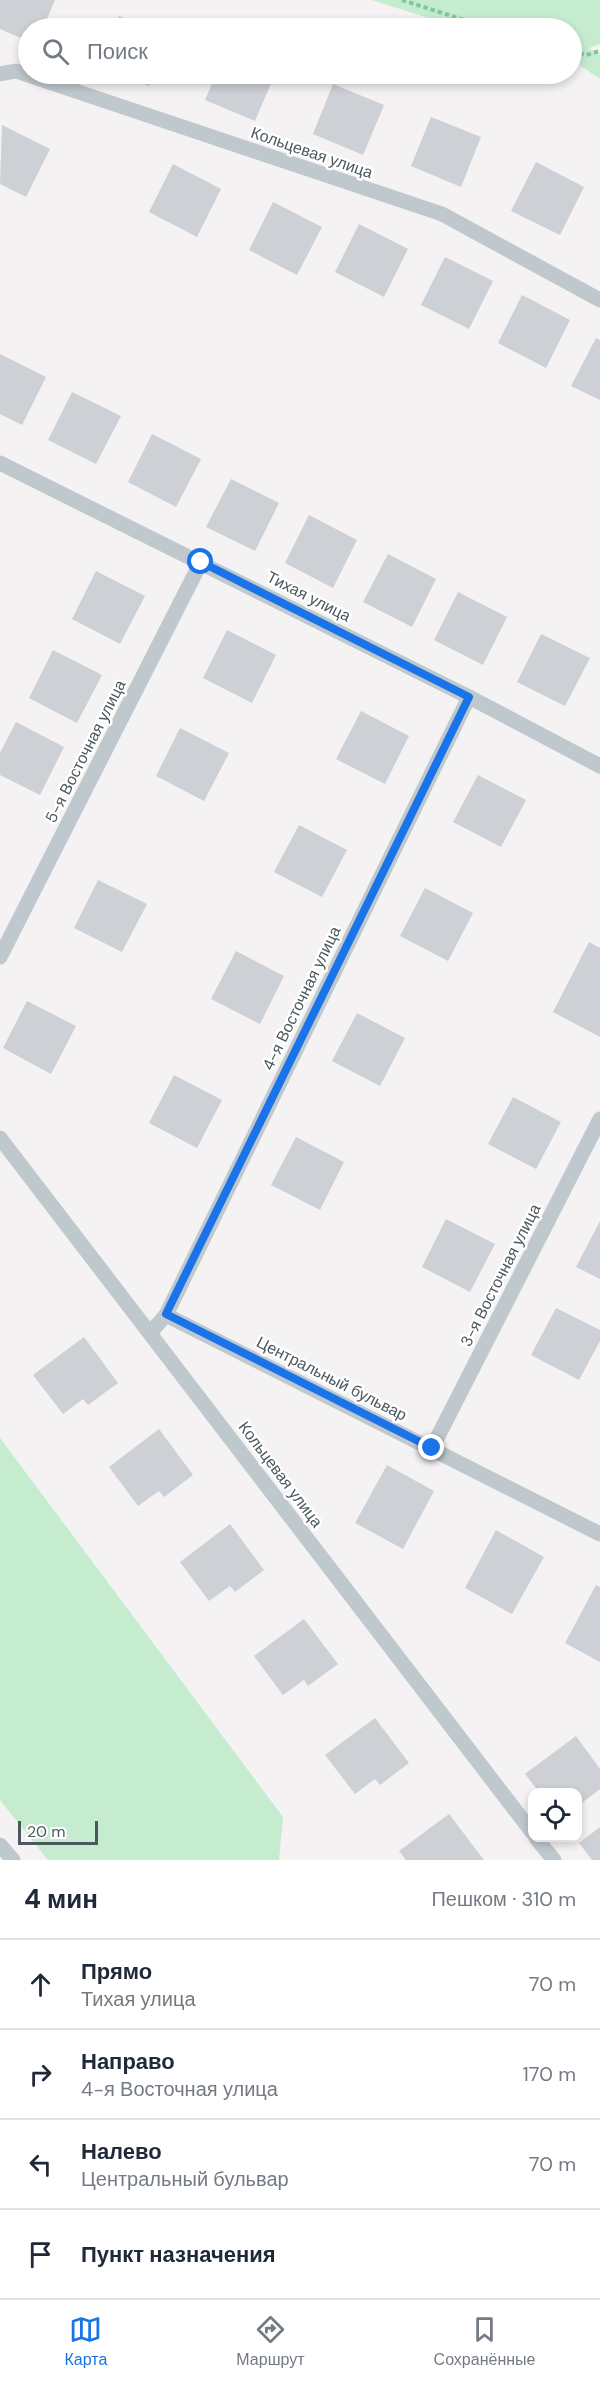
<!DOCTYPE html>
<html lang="ru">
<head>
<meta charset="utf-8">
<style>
	:root { --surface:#fff; --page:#f2f2f3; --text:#1f2937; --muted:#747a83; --line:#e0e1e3; --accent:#1a73e8 }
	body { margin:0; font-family:"DM Sans",sans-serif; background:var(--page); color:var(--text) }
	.controls { position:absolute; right:18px; bottom:18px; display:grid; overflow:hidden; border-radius:12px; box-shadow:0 3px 9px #0003 }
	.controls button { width:54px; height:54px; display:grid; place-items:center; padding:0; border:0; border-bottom:2px solid var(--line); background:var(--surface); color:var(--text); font:30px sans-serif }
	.scale { position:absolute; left:18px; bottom:15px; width:80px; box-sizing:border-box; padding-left:6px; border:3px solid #4c585e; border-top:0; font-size:16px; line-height:21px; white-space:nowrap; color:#4c585e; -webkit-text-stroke:4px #fff; paint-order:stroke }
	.stop { position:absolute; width:18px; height:18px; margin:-14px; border:4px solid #1a73e8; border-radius:50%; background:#fff }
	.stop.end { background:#1a73e8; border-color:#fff; box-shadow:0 2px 6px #0008 }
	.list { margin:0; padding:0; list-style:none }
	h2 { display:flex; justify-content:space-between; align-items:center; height:78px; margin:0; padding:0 24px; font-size:26px }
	h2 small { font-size:20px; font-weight:400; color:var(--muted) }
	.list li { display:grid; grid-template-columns:39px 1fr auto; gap:18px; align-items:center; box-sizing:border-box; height:90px; padding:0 24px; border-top:2px solid var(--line) }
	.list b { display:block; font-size:22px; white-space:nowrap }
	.list p { margin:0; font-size:20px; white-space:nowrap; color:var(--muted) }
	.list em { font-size:20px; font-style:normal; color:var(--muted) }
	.icon { flex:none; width:33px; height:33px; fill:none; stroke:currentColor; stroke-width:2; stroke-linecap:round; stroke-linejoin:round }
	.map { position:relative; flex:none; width:600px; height:1860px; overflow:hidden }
	.search { position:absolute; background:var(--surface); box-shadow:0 3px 9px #0003; left:18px; right:18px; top:18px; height:66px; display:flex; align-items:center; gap:15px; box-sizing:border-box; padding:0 21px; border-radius:33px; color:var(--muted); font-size:22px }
	.sheet { height:438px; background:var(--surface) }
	nav { display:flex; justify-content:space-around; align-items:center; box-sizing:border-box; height:84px; border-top:2px solid var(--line); background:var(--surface); font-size:16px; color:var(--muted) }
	nav a { display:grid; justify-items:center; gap:3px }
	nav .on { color:var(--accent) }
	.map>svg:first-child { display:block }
	.green { fill:#c6ecd0 }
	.building { fill:#cdd0d4 }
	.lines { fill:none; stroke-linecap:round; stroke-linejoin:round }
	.path { stroke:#81c79b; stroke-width:4; stroke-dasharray:4.5 3; stroke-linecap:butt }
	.service { stroke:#bfc8cd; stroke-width:15 }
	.route { stroke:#1a73e8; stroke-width:8 }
	.labels { text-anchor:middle; stroke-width:5; stroke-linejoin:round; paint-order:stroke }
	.street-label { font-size:16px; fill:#4c585e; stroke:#fff }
</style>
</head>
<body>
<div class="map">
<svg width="600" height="1860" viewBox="0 0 600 1860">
	<rect width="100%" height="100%" fill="#f4f2f3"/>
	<g class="green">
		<polygon points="372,0 600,0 600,44 589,48 600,55 600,79 572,60 572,28 460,28"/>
		<polygon points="0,1438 283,1817 279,1860 48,1860 0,1800"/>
	</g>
	<g class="building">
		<polygon points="0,0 55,0 43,28 28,28 28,41 0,29"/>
		<polygon points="119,16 149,28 114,28"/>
		<polygon points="118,74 154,74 149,86"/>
		<polygon points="216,74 275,74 255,121 205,100"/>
		<polygon points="333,84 384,105 363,155 313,134"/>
		<polygon points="431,117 481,137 461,187 411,166"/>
		<polygon points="2,125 50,149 26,197 0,184"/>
		<polygon points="536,162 584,187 560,235 511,211"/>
		<polygon points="173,164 221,189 197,237 149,212"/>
		<polygon points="273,202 322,227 297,275 249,250"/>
		<polygon points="359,224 408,249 384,297 335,272"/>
		<polygon points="445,257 493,281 469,329 421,305"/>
		<polygon points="522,295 570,320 546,368 498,343"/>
		<polygon points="596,338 600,340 600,400 571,386"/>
		<polygon points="0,354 46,377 22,425 0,414"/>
		<polygon points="72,392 121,416 96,464 48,440"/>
		<polygon points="152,434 201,459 176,507 128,482"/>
		<polygon points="231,479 279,503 255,551 206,527"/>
		<polygon points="309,515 357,540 333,588 285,563"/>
		<polygon points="388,554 436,579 412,627 363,602"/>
		<polygon points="96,571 145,596 120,644 72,619"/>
		<polygon points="458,592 507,617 483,665 434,640"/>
		<polygon points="227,630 276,655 252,703 203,678"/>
		<polygon points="541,634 590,658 565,706 517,682"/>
		<polygon points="53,650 102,675 77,723 29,698"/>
		<polygon points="361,711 409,736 385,784 336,759"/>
		<polygon points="16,722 64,747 40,795 0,775 0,753"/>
		<polygon points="180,728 229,753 204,801 156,776"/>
		<polygon points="478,775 526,800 501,847 453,822"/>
		<polygon points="299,825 347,850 322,897 274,872"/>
		<polygon points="98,880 147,904 122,952 74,928"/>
		<polygon points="425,888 473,913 448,961 400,936"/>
		<polygon points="589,942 600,948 600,1037 553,1012"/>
		<polygon points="236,951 284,976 260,1024 211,999"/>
		<polygon points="27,1001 76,1026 51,1074 3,1048"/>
		<polygon points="357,1013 405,1038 380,1086 332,1061"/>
		<polygon points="174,1075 222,1100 197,1148 149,1123"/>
		<polygon points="513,1097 561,1122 536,1169 488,1144"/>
		<polygon points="296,1137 344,1162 320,1210 271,1185"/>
		<polygon points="446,1219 495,1244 470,1292 422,1267"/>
		<polygon points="600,1221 600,1279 576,1267"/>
		<polygon points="556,1308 600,1330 600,1341 579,1380 531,1355"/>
		<polygon points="84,1337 118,1383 88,1405 83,1399 63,1414 33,1375"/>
		<polygon points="159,1429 193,1475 164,1497 159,1491 138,1506 109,1467"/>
		<polygon points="387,1465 434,1491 403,1549 355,1523"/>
		<polygon points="230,1524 264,1570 235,1592 230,1586 209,1601 180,1562"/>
		<polygon points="496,1530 544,1557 512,1614 465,1588"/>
		<polygon points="596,1585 600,1587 600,1662 565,1643"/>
		<polygon points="304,1619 338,1664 308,1686 304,1680 283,1695 254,1656"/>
		<polygon points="375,1718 409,1763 380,1785 375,1779 355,1794 325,1755"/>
		<polygon points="576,1736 600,1769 600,1789 578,1806 578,1792 539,1792 525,1774"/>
		<polygon points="449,1814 484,1860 406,1860 399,1851"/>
		<polygon points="600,1827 600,1860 592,1860 579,1843"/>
	</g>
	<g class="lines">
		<g class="path">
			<polyline points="402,0 489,28"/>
			<polyline points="572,52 586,55 600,51"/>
		</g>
		<g class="service">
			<polyline points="0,74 16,71 442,214 600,300"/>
			<polyline points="0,463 469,697 600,766"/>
			<polyline points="0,957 201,562"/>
			<polyline points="0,1138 532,1832"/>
			<polyline points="166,1315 469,697"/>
			<polyline points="150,1333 166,1315 600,1534"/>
			<polyline points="432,1448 600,1119"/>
			<polyline points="536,1838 554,1860"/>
			<polyline points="0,1845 13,1860"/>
		</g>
	</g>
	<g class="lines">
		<polyline class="route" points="201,562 469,697 166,1314 432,1448"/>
	</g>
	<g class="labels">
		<g class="street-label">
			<text transform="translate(312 152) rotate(19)" y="6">Кольцевая улица</text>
			<text transform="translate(309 596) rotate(27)" y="6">Тихая улица</text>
			<text transform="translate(85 751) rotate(-63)" y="6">5-я Восточная улица</text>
			<text transform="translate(301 998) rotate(-64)" y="6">4-я Восточная улица</text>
			<text transform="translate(500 1275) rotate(-63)" y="6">3-я Восточная улица</text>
			<text transform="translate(332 1378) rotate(27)" y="6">Центральный бульвар</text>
			<text transform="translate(281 1474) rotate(53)" y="6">Кольцевая улица</text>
		</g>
	</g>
</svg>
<div class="controls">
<button><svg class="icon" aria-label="locate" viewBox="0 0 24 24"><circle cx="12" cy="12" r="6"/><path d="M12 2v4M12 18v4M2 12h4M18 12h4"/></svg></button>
</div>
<div class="scale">20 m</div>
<div class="stop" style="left:201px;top:562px"></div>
<div class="stop end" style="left:432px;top:1448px"></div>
<div class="search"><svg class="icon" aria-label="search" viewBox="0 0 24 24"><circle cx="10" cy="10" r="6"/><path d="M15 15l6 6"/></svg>Поиск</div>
</div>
<section class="sheet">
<h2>4 мин<small>Пешком · 310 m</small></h2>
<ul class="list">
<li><svg class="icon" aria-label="ahead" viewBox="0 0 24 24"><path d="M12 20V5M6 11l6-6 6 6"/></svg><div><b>Прямо</b><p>Тихая улица</p></div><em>70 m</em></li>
<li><svg class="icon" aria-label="right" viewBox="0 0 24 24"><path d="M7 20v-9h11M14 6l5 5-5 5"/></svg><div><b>Направо</b><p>4-я Восточная улица</p></div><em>170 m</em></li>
<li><svg class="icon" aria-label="left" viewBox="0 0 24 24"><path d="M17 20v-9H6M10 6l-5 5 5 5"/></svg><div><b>Налево</b><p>Центральный бульвар</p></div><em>70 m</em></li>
<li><svg class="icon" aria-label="arrive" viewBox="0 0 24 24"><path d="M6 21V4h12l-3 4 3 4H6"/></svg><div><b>Пункт назначения</b></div></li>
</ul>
</section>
<nav>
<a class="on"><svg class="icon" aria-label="map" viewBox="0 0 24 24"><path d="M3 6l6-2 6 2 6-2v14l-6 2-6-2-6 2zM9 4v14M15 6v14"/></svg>Карта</a>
<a><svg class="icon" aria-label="directions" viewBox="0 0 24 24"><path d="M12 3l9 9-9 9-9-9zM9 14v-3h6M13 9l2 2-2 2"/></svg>Маршрут</a>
<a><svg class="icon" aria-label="saved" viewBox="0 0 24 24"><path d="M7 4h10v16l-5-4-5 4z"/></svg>Сохранённые</a>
</nav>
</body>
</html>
